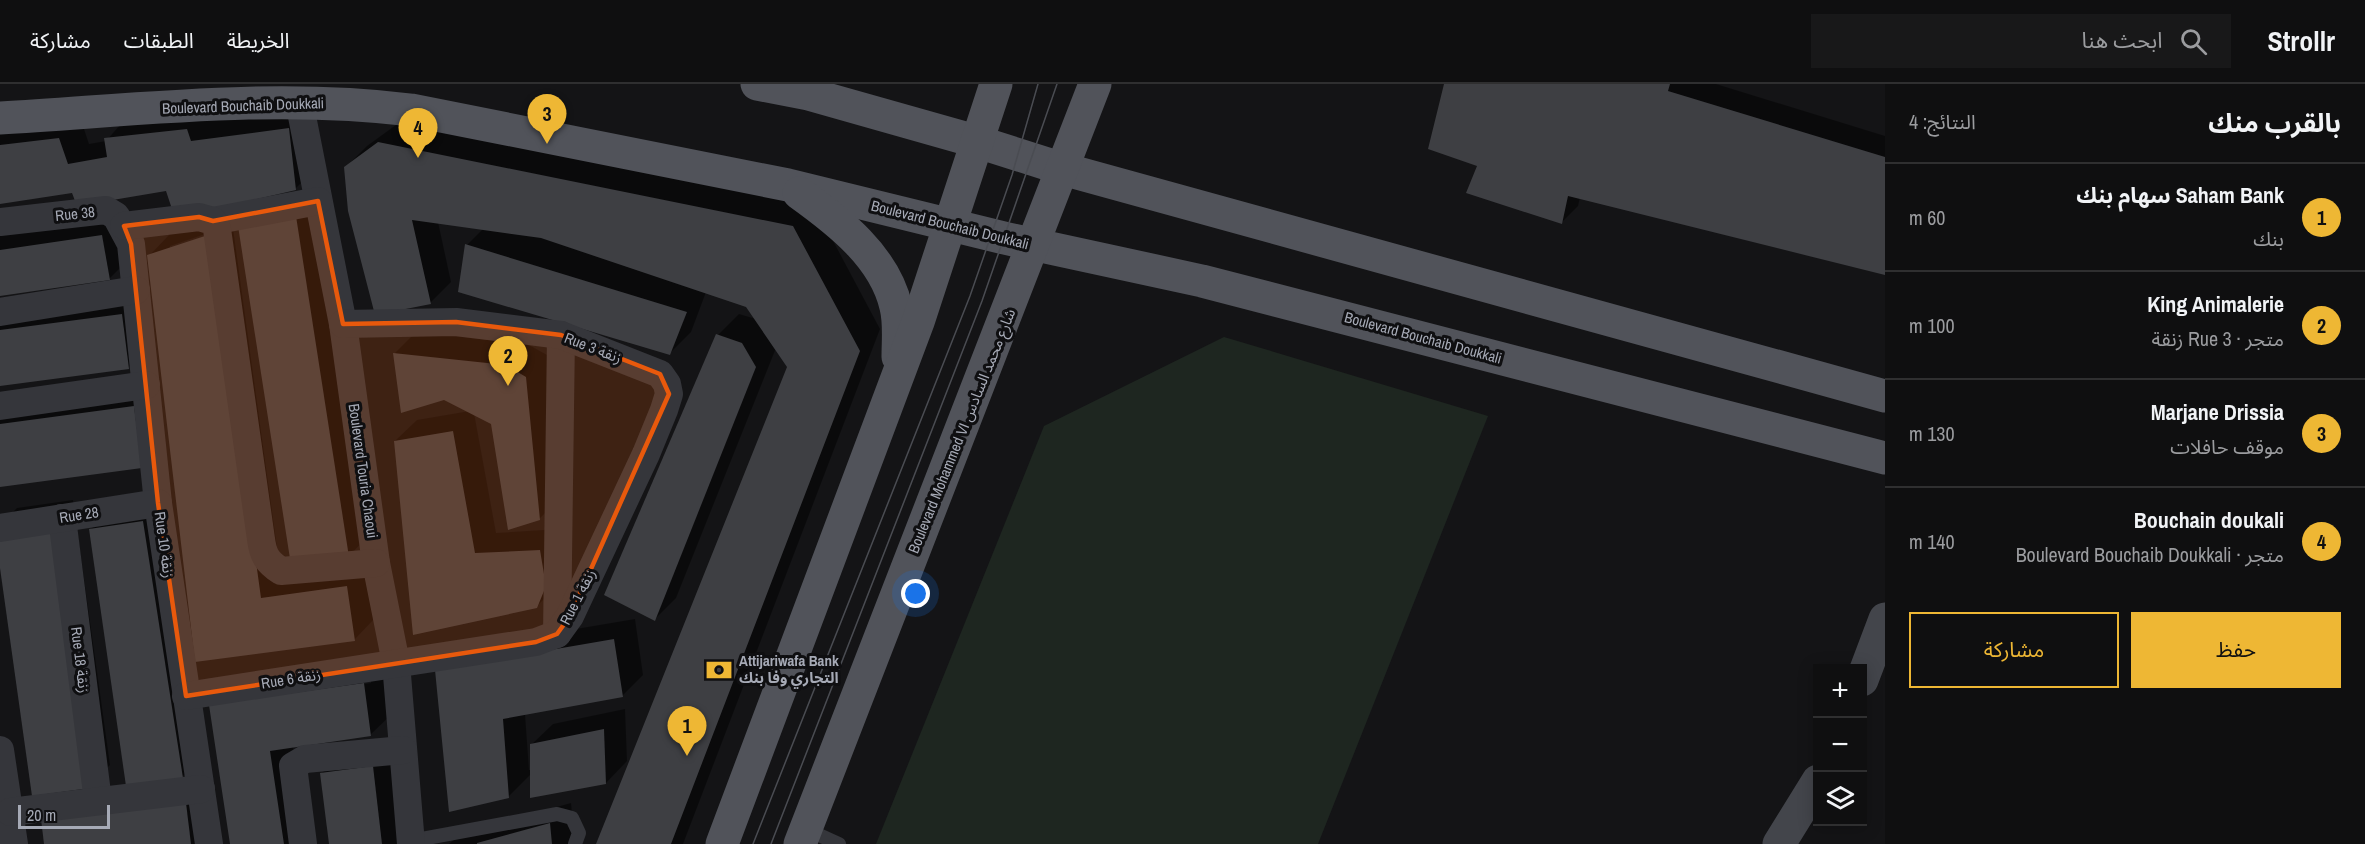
<!DOCTYPE html>
<html lang="ar">
<head>
<meta charset="utf-8">
<style>
	:root { --surface:#0f0f10; --page:#181819; --text:#f1f3f6; --muted:#9b9c9f; --line:#2f2f30; --accent:#eeb734 }
	body { margin:0; font-family:"Archivo Narrow","Noto Sans Arabic",sans-serif; background:var(--page); color:var(--text); direction:rtl }
	.controls { position:absolute; right:18px; bottom:18px; display:grid; overflow:hidden; border-radius:0px; box-shadow:0 3px 15px #0003 }
	.controls button { width:54px; height:54px; display:grid; place-items:center; padding:0; border:0; border-bottom:2px solid var(--line); background:var(--surface); color:var(--text); font:30px sans-serif }
	.scale { position:absolute; left:18px; bottom:15px; width:92px; box-sizing:border-box; padding-left:6px; border:3px solid #a6aab6; border-top:0; font-size:16px; line-height:21px; white-space:nowrap; color:#a6aab6; -webkit-text-stroke:4px #0f0f11; paint-order:stroke }
	.you { position:absolute; left:916px; top:510px; width:21px; height:21px; margin:-15px; border:4px solid #fff; border-radius:50%; background:#1a73e8; box-shadow:0 0 0 9px #1a73e833 }
	.badge { display:grid; place-items:center; width:39px; height:39px; border-radius:50%; background:var(--accent); color:#111; font-size:20px; font-weight:700 }
	.pin { position:absolute; translate:-50% -50px; filter:drop-shadow(0 2px 3px #0008) }
	.pin::after { content:''; position:absolute; top:32px; width:21px; height:18px; background:inherit; clip-path:polygon(0 0,100% 0,50% 100%) }
	.list { margin:0; padding:0; list-style:none }
	h2 { display:flex; justify-content:space-between; align-items:center; height:78px; margin:0; padding:0 24px; font-size:26px }
	h2 small { font-size:20px; font-weight:400; color:var(--muted) }
	.list li { display:grid; grid-template-columns:39px 1fr auto; gap:18px; align-items:center; box-sizing:border-box; height:108px; padding:0 24px; border-top:2px solid var(--line) }
	.list b { display:block; font-size:22px; white-space:nowrap }
	.list p { margin:0; font-size:20px; white-space:nowrap; color:var(--muted) }
	.list em { font-size:20px; font-style:normal; color:var(--muted) }
	.actions { display:flex; gap:12px; padding:18px 24px }
	.actions a { flex:1; padding:14px 0; border:2px solid var(--accent); border-radius:0px; text-align:center; font-size:21px; color:var(--accent) }
	.actions .main { background:var(--accent); color:#111 }
	.icon { flex:none; width:33px; height:33px; fill:none; stroke:currentColor; stroke-width:2; stroke-linecap:round; stroke-linejoin:round }
	.map { position:relative; flex:none; width:1885px; height:760px; overflow:hidden; direction:ltr }
	header { display:flex; align-items:center; gap:36px; box-sizing:border-box; height:84px; padding:0 30px; background:var(--surface); border-bottom:2px solid var(--line) }
	header strong { font-size:28px }
	nav { display:flex; gap:33px; margin-inline-start:auto; font-size:21px }
	.search { width:420px; height:54px; background:var(--page); display:flex; align-items:center; gap:15px; box-sizing:border-box; padding:0 21px; border-radius:0px; color:var(--muted); font-size:22px }
	main { display:flex }
	aside { flex:1; background:var(--surface) }
	.map>svg:first-child { display:block }
	.green { fill:#1e2620 }
	.shadow { fill:#0007; fill-rule:evenodd }
	.building { fill:#3e3f43 }
	.lines { fill:none; stroke-linecap:round; stroke-linejoin:round }
	.lane { stroke:#35363b; stroke-width:14 }
	.street { stroke:#35363b; stroke-width:28 }
	.secondary { stroke:#43454b; stroke-width:33 }
	.primary { stroke:#51535a; stroke-width:33 }
	.tram { stroke:#4a4c52; stroke-width:1.5 }
	.marked { fill:#e8590c; fill-opacity:0.2; stroke:#e8590c; stroke-width:4.5; stroke-linejoin:round }
	.labels { text-anchor:middle; stroke-width:6; stroke-linejoin:round; paint-order:stroke }
	.street-label { font-size:15px; fill:#a6aab6; stroke:#0f0f11 }
	.poi-label { font-size:15px; font-weight:bold; fill:#a6aab6; stroke:#0f0f11; text-anchor:start }
</style>
</head>
<body>
<header>
<strong>Strollr</strong>
<div class="search"><svg class="icon" aria-label="search" viewBox="0 0 24 24"><circle cx="10" cy="10" r="6"/><path d="M15 15l6 6"/></svg>ابحث هنا</div>
<nav><a>الخريطة</a><a>الطبقات</a><a>مشاركة</a></nav>
</header>
<main>
<aside>
<h2>بالقرب منك<small>النتائج: 4</small></h2>
<ul class="list">
<li><span class="badge">1</span><div><b>Saham Bank سهام بنك</b><p>بنك</p></div><em>60 m</em></li>
<li><span class="badge">2</span><div><b>King Animalerie</b><p>متجر · Rue 3 زنقة</p></div><em>100 m</em></li>
<li><span class="badge">3</span><div><b>Marjane Drissia</b><p>موقف حافلات</p></div><em>130 m</em></li>
<li><span class="badge">4</span><div><b>Bouchain doukali</b><p>متجر · Boulevard Bouchaib Doukkali</p></div><em>140 m</em></li>
</ul>
<div class="actions"><a class="main">حفظ</a><a>مشاركة</a></div>
</aside>
<div class="map">
<svg width="1885" height="760" viewBox="0 0 1885 760">
	<rect width="100%" height="100%" fill="#141416"/>
	<polygon class="green" points="1224,253 1488,332 1318,760 876,760 1044,342"/>
	<g class="shadow">
		<polygon points="1445,0 1716,0 1885,52 1885,189 1580,113 1578,122 1561,139 1479,81"/>
		<polygon points="310,24 317,83 296,104 73,107 0,118 0,44 80,33 89,60 106,57 127,33"/>
		<polygon points="400,38 814,121 880,245 683,760 598,760 789,283 776,264 676,514 654,536 718,251 739,230 756,235 747,222 706,208 691,248 670,269 467,161 483,145 438,138 451,198 430,219 346,83 367,62"/>
		<polygon points="317,112 370,450 349,472 240,142"/>
		<path d="M231,130l50,363 87,-11 7,52 -21,22 -158,21 -47,-405 21,-22zM217,146l1,3 -48,16v-3z"/>
		<polygon points="123,131 130,174 109,195 0,210 0,148"/>
		<polygon points="143,209 150,262 129,283 0,301 0,229"/>
		<polygon points="416,248 527,260 547,271 560,414 539,435 493,339 474,329 496,449 560,445 558,501 536,523 414,549 395,357 417,336 470,327 395,269"/>
		<polygon points="154,302 163,361 0,402 0,323"/>
		<polygon points="73,416 110,681 89,702 0,474 0,441 17,424"/>
		<polygon points="164,417 203,672 182,693 91,445 112,424"/>
		<polygon points="635,535 643,591 622,612 525,630 529,686 532,686 531,661 553,640 625,625 627,677 606,699 532,689 508,713 458,565"/>
		<path d="M384,578l8,52 -22,21 -77,11 14,98h-76l-20,-139zM371,596v3l-139,20z"/>
		<polygon points="394,662 405,760 330,760 322,689 343,668"/>
		<polygon points="207,698 211,760 45,760"/>
		<polygon points="571,719 575,760 449,760 460,750"/>
	</g>
	<g class="building">
		<polygon points="1444,0 1670,0 1668,7 1885,73 1885,191 1568,112 1562,140 1466,109 1477,82 1428,65"/>
		<polygon points="289,44 296,106 175,134 166,107 77,122 72,109 0,120 0,61 59,54 68,80 107,73 104,54 187,45 191,57"/>
		<polygon points="378,58 793,142 860,267 671,760 596,760 787,283 746,223 541,154 412,136 431,220 375,231 348,127 344,83"/>
		<polygon points="296,132 349,473 291,481 238,142"/>
		<polygon points="211,150 261,514 347,502 355,557 195,578 147,171"/>
		<polygon points="102,151 110,196 0,212 0,166"/>
		<polygon points="465,160 687,228 670,271 458,208"/>
		<polygon points="122,230 129,285 0,302 0,246"/>
		<polygon points="716,250 742,259 756,283 655,537 604,511"/>
		<polygon points="393,269 506,281 526,293 540,436 508,446 491,340 444,316 401,329"/>
		<polygon points="134,322 142,384 0,403 0,340"/>
		<polygon points="453,347 475,469 540,466 546,502 537,524 413,551 394,357"/>
		<polygon points="52,437 90,704 32,712 0,484 0,444"/>
		<polygon points="143,437 183,694 126,702 89,445"/>
		<polygon points="614,555 623,613 503,635 509,714 449,728 435,586"/>
		<polygon points="364,599 371,652 270,667 284,760 230,760 209,621"/>
		<polygon points="604,645 606,700 530,714 530,660"/>
		<polygon points="373,682 382,760 329,760 320,689"/>
		<polygon points="186,719 191,760 44,760 41,735"/>
		<polygon points="550,739 552,760 477,760 477,759"/>
	</g>
	<g class="lines">
		<g class="lane">
			<polyline points="806,745 839,760"/>
			<polyline points="411,757 557,730 572,734 579,749 575,760"/>
		</g>
		<g class="street">
			<polyline points="299,17 343,240 376,479 396,579 411,760"/>
			<polyline points="213,137 318,117"/>
			<polyline points="0,138 106,126 116,132 131,160 158,419 209,760"/>
			<path d="M124,142l75,-9 14,4 4,8 44,310c2,16 6,23 20,32l95,-8"/>
			<polyline points="0,228 136,206"/>
			<polyline points="0,322 146,301"/>
			<polyline points="62,434 98,717"/>
			<polyline points="0,444 158,419"/>
			<polyline points="557,550 561,251"/>
			<polyline points="186,612 536,558 557,550 570,532 646,370 664,326 669,310 667,300 660,290 561,251 456,238 343,240"/>
			<polyline points="0,666 14,760"/>
			<polyline points="10,728 201,705"/>
			<polyline points="303,760 293,682 305,675 403,666"/>
		</g>
		<g class="secondary">
			<polyline points="1862,596 1885,535"/>
			<polyline points="1779,760 1818,697"/>
		</g>
		<g class="primary">
			<polyline points="757,0 809,10 975,57 1063,85 1885,312"/>
			<path d="M0,34c137,-8 274,-25 411,-8l377,75 216,53 198,43 683,177"/>
			<path d="M799,109c39,28 86,64 97,114 4,16 2,33 2,50"/>
			<polyline points="722,760 918,238 996,0"/>
			<polyline points="800,760 1095,0"/>
		</g>
		<g class="tram">
			<polyline points="753,760 970,212 1012,91 1038,0"/>
			<polyline points="771,760 982,217 1057,0"/>
		</g>
	</g>
	<path class="marked" d="M318,117l25,123 113,-2 105,13 99,39 9,20 -99,222 -13,18 -21,8 -350,54 -28,-193 -27,-259 -7,-18 75,-9 14,4z"/>
	<defs>
		<g id="bank-bare" transform="scale(2.07)"><path d="M-6-4H6V4H-6ZM0-2.3a2.3 2.3 0 1 0 0 4.6a2.3 2.3 0 1 0 0-4.6Z" fill="#eeb734" stroke="#0f0f11" stroke-width="2.5" paint-order="stroke"/></g>
	</defs>
	<g fill-rule="evenodd">
		<use href="#bank-bare" x="719" y="586"/>
	</g>
	<g class="labels">
		<g class="street-label">
			<text transform="translate(243 22) rotate(-2)" y="5">Boulevard Bouchaib Doukkali</text>
			<text transform="translate(75 130) rotate(-6)" y="5">Rue 38</text>
			<text transform="translate(950 141) rotate(14)" y="5">Boulevard Bouchaib Doukkali</text>
			<text transform="translate(1423 254) rotate(15)" y="5">Boulevard Bouchaib Doukkali</text>
			<text transform="translate(593 264) rotate(21)" y="5">Rue 3 زنقة</text>
			<text transform="translate(962 347) rotate(-68)" y="5">Boulevard Mohammed VI شارع محمد السادس</text>
			<text transform="translate(363 387) rotate(82)" y="5">Boulevard Touria Chaoui</text>
			<text transform="translate(79 431) rotate(-9)" y="5">Rue 28</text>
			<text transform="translate(164 461) rotate(82)" y="5">Rue 10 زنقة</text>
			<text transform="translate(578 513) rotate(-63)" y="5">Rue 1 زنقة</text>
			<text transform="translate(80 576) rotate(83)" y="5">Rue 18 زنقة</text>
			<text transform="translate(291 595) rotate(-9)" y="5">Rue 6 زنقة</text>
		</g>
		<g class="poi-label">
			<text x="739" y="582">Attijariwafa Bank<tspan x="739" dy="17">التجاري وفا بنك</tspan></text>
		</g>
	</g>
</svg>
<div class="controls">
<button>+</button>
<button>−</button>
<button><svg class="icon" aria-label="layers" viewBox="0 0 24 24"><path d="M12 4l9 5-9 5-9-5zM3 14l9 5 9-5"/></svg></button>
</div>
<div class="scale">20 m</div>
<div class="you"></div>
<div class="pin badge" style="left:687px;top:672px">1</div>
<div class="pin badge" style="left:508px;top:302px">2</div>
<div class="pin badge" style="left:547px;top:60px">3</div>
<div class="pin badge" style="left:418px;top:74px">4</div>
</div>
</main>
</body>
</html>
